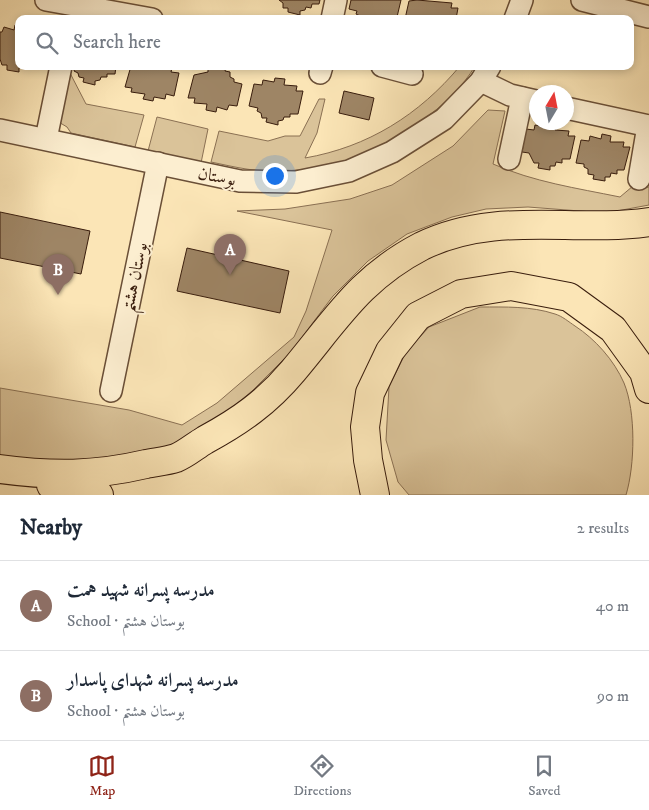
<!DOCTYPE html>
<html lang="en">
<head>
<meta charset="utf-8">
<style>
	:root { --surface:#fff; --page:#f6f6f7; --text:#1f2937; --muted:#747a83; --line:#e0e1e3; --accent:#8f2418 }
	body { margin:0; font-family:"IM FELL DW Pica",Amiri,serif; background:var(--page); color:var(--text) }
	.compass { position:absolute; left:529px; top:85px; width:45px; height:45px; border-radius:50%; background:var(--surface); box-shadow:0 2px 8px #0003; rotate:10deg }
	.you { position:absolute; left:274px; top:175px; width:18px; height:18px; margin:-12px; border:4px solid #fff; border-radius:50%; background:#1a73e8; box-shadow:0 0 0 8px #1a73e833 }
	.badge { display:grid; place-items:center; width:32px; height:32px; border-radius:50%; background:var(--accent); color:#fff; font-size:16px; font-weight:700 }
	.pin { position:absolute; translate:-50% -41px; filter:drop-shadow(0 1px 2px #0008) }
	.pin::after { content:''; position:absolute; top:26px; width:18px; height:15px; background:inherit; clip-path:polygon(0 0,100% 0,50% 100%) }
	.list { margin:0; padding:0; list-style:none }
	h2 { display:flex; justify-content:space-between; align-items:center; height:65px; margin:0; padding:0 20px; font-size:21px }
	h2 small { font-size:16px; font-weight:400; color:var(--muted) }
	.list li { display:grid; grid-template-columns:32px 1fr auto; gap:15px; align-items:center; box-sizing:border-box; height:90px; padding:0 20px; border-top:1px solid var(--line) }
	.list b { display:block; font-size:19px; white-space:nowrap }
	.list p { margin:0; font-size:16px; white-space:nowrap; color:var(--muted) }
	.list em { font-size:16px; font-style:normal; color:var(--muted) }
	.icon { flex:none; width:28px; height:28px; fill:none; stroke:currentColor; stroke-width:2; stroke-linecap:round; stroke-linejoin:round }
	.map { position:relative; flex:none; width:649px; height:495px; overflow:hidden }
	.search { position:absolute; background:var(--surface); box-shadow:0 2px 8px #0003; left:15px; right:15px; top:15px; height:55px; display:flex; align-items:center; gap:12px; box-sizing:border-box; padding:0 18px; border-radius:10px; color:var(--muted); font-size:19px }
	.sheet { height:245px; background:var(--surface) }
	nav { display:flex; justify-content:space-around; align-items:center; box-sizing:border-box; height:70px; border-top:1px solid var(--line); background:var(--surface); font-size:14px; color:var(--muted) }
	nav a { display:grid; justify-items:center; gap:2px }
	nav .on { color:var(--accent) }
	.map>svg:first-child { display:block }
	.green { fill:#dac399; stroke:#8a7053 }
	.building { fill:#9e8565; stroke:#391d0d }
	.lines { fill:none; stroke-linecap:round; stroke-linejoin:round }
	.minor-casing { stroke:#6a4f37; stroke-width:24 }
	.highway-casing { stroke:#391d0d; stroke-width:30 }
	.minor { stroke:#fceed0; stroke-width:21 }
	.highway { stroke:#fbe5b6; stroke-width:28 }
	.labels { text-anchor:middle; stroke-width:4; stroke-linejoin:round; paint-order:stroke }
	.street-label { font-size:18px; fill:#391d0d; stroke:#fceed0 }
</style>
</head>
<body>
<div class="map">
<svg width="649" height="495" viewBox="0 0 649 495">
	<rect width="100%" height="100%" fill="#fbe5b6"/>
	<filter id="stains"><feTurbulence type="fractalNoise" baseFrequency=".004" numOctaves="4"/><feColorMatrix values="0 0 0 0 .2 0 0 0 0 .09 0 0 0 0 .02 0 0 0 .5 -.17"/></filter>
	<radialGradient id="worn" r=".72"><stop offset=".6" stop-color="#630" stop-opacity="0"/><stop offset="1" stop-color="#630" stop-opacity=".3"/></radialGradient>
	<g class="green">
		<path d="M460,66h15c-23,40 -81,78 -124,93 -21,8 -46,11 -68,12 -24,2 -48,-4 -72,-9l8,-31 49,10 17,-5h15l19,-37h6l-8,34 -12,25c63,-11 114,-43 155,-92z"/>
		<polygon points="70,73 86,104 144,115 135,147 71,133 67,127 57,121"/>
		<path d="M488,110l17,1 -12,53c41,18 83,24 127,33l13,-11 16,1v18l-43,8 -78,-6 -42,2 -34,8 -45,17 -39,27 -35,35 -43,57 -38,38 -42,35 -50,26 -90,13 -70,-9v-68l129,22 53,15 35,-22 77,-66 12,-26 26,-81 -95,-19 48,-2 65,-10 42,-14 61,-39z"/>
		<polygon points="157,117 208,129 201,163 148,151"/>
		<path d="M480,307c25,0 51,-1 75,7 7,2 14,8 20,12 20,13 39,34 49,57 12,29 11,82 2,112h-217l-11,-13 -12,-42 3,-53 17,-35 23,-25z"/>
	</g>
	<g class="building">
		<polygon points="279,0 320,0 319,4 312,4 311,8 306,7 305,10 300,11 300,15 288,12 288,8 283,8 283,3"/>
		<polygon points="351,0 401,0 397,17 389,19 361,19 360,16 356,14 357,11 349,9"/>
		<polygon points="417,0 452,3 451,8 458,8 456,19 405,19 409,1"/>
		<polygon points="15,25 19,25 19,66 24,66 19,68 19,72 7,70 7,65 2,65 0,59 0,32 2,32 4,27 14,30"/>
		<polygon points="67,66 116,66 115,74 107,74 107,77 101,77 100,80 95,81 95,85 83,82 84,78 79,77 78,73 74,71 75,67"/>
		<polygon points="131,66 168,66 172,68 171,72 179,73 174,96 166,94 165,99 154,97 153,101 143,99 145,94 131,92 132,88 125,87"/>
		<polygon points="214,66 226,67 225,71 230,72 230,77 234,79 234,82 242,84 237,106 229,105 227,110 217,107 216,112 206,110 207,104 194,103 195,98 188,98 194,75 208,72 208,69 213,69"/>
		<polygon points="275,78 285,79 284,85 297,86 296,91 303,91 298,114 290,114 290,117 284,117 283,120 278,121 278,125 266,122 267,118 262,118 261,113 257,111 258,108 249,106 254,84 262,85 263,80 274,82"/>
		<polygon points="344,91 374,98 369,120 339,113"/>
		<polygon points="547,123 556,125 555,130 569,131 568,136 575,136 570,159 562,159 562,163 556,162 555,166 550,166 550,170 538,168 539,163 534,163 529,153 522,152 526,129 534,130 535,125 546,127"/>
		<polygon points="602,134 611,136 610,142 624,142 623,147 630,147 624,170 617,170 617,174 611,173 610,177 605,177 605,181 593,179 594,175 588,174 588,169 584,167 584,164 576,163 581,140 589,141 590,136 601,139"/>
		<polygon points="0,212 90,231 81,274 0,258"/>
		<polygon points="187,248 289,271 280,313 177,291"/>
	</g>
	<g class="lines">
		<g class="minor-casing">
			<g id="minor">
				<polyline points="46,0 152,19"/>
				<polyline points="582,0 649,17"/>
				<polyline points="332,19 336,0"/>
				<polyline points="515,19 522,0"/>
				<polyline points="382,66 412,74"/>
				<polyline points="320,73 322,66"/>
				<polyline points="481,81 510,95 536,101"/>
				<polyline points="566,108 649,126"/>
				<polyline points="0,130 240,181 296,182 349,171 392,152 444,119 481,81 490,66"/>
				<polyline points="46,139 61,66"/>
				<polyline points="509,159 522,98"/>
				<polyline points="639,179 648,126"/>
				<polyline points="111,391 158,163"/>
			</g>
		</g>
		<g class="highway-casing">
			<g id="highway">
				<path d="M0,469c52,7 95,7 146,-5 10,-2 21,-3 30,-6 10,-4 19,-12 29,-18 35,-19 62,-38 88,-69 43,-51 67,-93 129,-125 74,-36 150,-13 227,-24"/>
				<polyline points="51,485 99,495"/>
				<polyline points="375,495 368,460 365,427 370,393 390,351 418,316 461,294 511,286 569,297 613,329 644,372 649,389"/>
			</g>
		</g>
		<use href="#minor" class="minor"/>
		<use href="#highway" class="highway"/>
	</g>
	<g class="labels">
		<g class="street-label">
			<text transform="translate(217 176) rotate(11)" y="6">بوستان</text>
			<text transform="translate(134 277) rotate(-78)" y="6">بوستان هشتم</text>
		</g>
	</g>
	<rect width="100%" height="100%" filter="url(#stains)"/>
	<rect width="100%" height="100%" fill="url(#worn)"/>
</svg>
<svg class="compass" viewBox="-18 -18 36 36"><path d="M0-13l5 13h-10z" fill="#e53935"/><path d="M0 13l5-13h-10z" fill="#747a83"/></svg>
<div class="you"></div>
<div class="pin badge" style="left:230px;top:275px;background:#8d6e63">A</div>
<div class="pin badge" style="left:58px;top:295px;background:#8d6e63">B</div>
<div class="search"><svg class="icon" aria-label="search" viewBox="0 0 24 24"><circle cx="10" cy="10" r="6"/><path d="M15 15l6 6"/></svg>Search here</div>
</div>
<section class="sheet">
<h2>Nearby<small>2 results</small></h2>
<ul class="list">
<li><span class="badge" style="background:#8d6e63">A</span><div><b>مدرسه پسرانه شهید همت</b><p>School · بوستان هشتم</p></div><em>40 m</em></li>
<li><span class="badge" style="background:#8d6e63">B</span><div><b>مدرسه پسرانه شهدای پاسدار</b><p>School · بوستان هشتم</p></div><em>90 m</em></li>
</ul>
</section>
<nav>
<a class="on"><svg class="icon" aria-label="map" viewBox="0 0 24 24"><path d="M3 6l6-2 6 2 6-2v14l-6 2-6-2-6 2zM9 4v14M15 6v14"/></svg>Map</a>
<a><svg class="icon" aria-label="directions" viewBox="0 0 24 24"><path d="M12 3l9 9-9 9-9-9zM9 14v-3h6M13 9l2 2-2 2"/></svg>Directions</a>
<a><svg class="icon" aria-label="saved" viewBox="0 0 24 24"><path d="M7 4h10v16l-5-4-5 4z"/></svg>Saved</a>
</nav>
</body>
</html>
